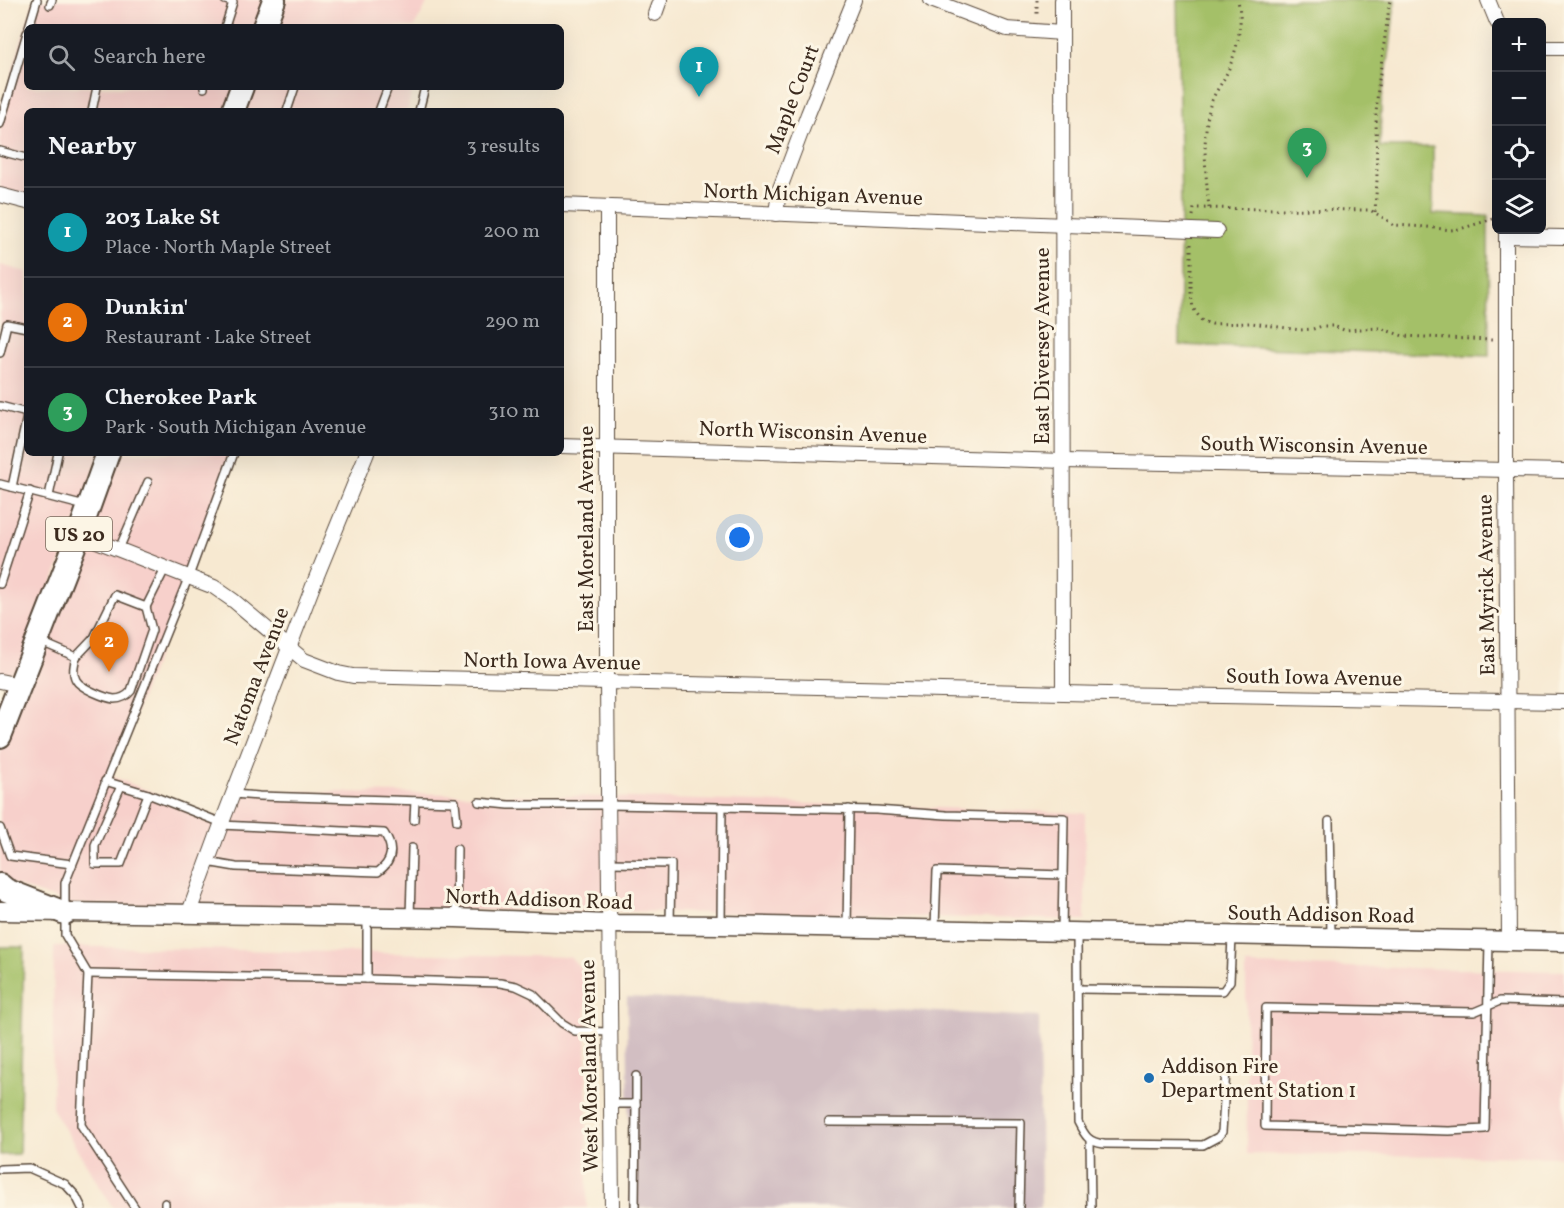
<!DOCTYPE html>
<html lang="en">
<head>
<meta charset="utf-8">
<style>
	:root { --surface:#171b24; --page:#242831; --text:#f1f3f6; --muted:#9ea1a6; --line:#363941; --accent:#db2777 }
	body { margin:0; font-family:Vollkorn,serif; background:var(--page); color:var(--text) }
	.controls { position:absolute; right:18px; top:18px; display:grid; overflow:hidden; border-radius:9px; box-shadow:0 6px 24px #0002 }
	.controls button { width:54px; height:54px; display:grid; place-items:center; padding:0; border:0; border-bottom:2px solid var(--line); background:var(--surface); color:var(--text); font:30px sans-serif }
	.you { position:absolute; left:740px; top:538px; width:21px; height:21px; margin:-15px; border:4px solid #fff; border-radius:50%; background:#1a73e8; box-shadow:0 0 0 9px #1a73e833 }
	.badge { display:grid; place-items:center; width:39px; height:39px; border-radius:50%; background:var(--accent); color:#fff; font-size:20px; font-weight:700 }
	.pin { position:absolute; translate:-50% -50px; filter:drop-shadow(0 2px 3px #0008) }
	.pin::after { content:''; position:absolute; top:32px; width:21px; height:18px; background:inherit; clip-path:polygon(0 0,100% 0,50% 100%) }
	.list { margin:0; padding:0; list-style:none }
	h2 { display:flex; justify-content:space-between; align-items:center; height:78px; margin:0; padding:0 24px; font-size:26px }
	h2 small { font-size:20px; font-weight:400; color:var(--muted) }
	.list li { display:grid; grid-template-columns:39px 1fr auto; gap:18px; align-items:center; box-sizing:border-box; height:90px; padding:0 24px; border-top:2px solid var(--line) }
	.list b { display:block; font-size:22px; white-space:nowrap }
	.list p { margin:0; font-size:20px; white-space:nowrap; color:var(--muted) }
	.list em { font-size:20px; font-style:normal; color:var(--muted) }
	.icon { flex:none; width:33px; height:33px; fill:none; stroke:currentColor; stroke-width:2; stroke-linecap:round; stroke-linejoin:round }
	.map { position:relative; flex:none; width:1564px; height:1208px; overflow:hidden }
	.search { position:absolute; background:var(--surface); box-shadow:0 6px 24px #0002; left:24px; top:24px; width:540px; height:66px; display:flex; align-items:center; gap:15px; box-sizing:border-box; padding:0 21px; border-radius:9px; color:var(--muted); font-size:22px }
	.panel { position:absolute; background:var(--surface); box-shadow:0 6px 24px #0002; left:24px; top:108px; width:540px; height:348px; border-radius:9px }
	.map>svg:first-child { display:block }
	.built { fill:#f7d0cb }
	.industrial { fill:#d2bec2 }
	.green { fill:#a4c067; stroke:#707542; stroke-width:1.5 }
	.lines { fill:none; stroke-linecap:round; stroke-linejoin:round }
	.service-casing { stroke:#574739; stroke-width:10 }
	.minor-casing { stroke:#574739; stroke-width:16 }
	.tertiary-casing { stroke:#574739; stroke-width:21 }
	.primary-casing { stroke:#574739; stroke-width:26 }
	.path { stroke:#574739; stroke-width:3; stroke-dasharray:1.5 4.5; stroke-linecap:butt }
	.service { stroke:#fff; stroke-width:7 }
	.minor { stroke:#fff; stroke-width:14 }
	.tertiary { stroke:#fff; stroke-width:18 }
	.primary { stroke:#fff; stroke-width:22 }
	.poi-dot { fill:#1f6fb2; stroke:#fcf5e5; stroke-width:2 }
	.labels { text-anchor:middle; stroke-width:6; stroke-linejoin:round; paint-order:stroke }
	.shield { fill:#fcf5e5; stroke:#75675a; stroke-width:1.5 }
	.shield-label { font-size:20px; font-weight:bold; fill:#3b2a1e }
	.street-label { font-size:21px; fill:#3b2a1e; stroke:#fcf5e5 }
	.poi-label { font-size:21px; fill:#3b2a1e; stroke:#fcf5e5; text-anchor:start }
</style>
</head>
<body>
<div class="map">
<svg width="1564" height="1208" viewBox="0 0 1564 1208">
	<rect width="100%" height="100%" fill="#fcf5e5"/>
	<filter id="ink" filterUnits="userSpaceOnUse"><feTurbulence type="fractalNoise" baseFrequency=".0167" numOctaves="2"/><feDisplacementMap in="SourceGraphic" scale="12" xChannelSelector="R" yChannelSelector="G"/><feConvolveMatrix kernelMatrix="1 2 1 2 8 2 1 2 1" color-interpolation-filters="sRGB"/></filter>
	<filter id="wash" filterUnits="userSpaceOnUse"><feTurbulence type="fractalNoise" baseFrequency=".008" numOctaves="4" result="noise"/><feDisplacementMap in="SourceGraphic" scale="24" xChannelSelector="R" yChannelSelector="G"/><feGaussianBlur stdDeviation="1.35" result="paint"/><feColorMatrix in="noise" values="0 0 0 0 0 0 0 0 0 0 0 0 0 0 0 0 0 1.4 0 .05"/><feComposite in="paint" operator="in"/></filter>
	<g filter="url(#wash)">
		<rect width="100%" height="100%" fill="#f7e9d1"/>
		<g class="built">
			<polygon points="34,0 269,0 259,27 27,27 27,87 237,87 229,111 27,111 27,198 0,192 0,113"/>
			<polygon points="279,0 429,0 414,27 269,27"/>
			<polygon points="246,87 413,87 407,111 237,111"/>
			<polygon points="0,265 27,272 27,453 101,453 16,681 0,676"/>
			<polygon points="110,453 236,453 111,776 220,819 184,906 70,904 0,880 0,747"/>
			<polygon points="238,790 605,797 1085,813 1085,920 616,911 191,908"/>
			<polygon points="54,946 570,957 586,973 587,1208 113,1208 52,1108"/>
			<polygon points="1246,965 1564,971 1564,1157 1247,1154"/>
		</g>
		<polygon class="industrial" points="627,997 1039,1017 1041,1208 630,1208"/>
		<g class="green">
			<polygon points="1177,0 1395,0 1390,49 1381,104 1380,147 1433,147 1433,214 1488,216 1489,356 1179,345 1181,208"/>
			<polygon points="0,947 24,947 19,1154 0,1155"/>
		</g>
	</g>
	<g filter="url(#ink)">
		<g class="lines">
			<g class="service-casing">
				<g id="service">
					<polyline points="50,5 52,0"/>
					<polyline points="29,27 37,0"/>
					<polyline points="225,27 233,2 225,0"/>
					<polyline points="204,88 204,87"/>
					<polyline points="92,111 97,87"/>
					<polyline points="287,111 295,87"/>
					<polyline points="379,111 388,87"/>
					<polyline points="419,111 425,87"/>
					<polyline points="0,124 27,33"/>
					<polyline points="0,151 27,158"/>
					<polyline points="0,353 7,324 27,328"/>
					<polyline points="0,406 27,413"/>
					<polyline points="0,484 85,506"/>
					<polyline points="12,487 27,416"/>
					<polyline points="49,496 58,453"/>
					<polyline points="119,549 148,482"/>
					<polyline points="0,584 30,491"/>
					<polyline points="39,641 76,657 94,638 115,595 146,607 166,567"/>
					<path d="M76,657c-2,8 -4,16 0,23 4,8 30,18 38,19 8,0 13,-3 17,-8l21,-61 -6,-23"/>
					<polyline points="105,781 148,794 222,823"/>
					<polyline points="121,786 95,845 95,864 121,864 148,794"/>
					<polyline points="233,794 259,796 455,802 457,821"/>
					<polyline points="479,802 509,805 609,805 876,810 946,815 1064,818 1063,875"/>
					<polyline points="414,820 415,801"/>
					<polyline points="1329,821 1331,935"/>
					<polyline points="0,828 10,856 72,864"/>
					<path d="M207,862l29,5 142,5c15,-11 16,-24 6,-39l-163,-8"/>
					<polyline points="609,863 671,864 670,924"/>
					<polyline points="410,917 412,848"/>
					<polyline points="456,918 457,849"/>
					<polyline points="721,925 722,807"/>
					<polyline points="847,927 849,809"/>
					<polyline points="935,927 937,871 1063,875 1062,930"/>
					<path d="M1077,932l1,190c7,14 10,20 26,22l99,1 15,-8 4,-5 4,-62"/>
					<polyline points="1489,942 1485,1129 1449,1131 1265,1126 1266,1008 1474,1012 1500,1001 1564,1003"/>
					<polyline points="88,974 367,979 367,918"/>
					<polyline points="367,979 500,983 516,986 533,994 562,1023 575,1031 610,1032"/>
					<polyline points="1078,989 1223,991 1230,981 1232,937"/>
					<polyline points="611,1104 636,1104 635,1208"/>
					<polyline points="636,1104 636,1076"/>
					<polyline points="829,1122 1021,1123 1019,1208"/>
					<polyline points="1090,1140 1091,1208"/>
					<polyline points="0,1169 29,1168 65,1184 76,1196 82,1208"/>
					<polyline points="135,1208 81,1125 88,974 65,935 65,883 189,576 234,453"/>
					<polyline points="165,1208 165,1203"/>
				</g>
			</g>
			<g class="minor-casing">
				<g id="minor">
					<polyline points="931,0 1007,29 1062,33"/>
					<polyline points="1062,0 1063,692"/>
					<polyline points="1488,0 1497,22"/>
					<polyline points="655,14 660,0"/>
					<polyline points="1542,48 1564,48"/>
					<polyline points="0,195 27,202"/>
					<polyline points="561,205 1217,231"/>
					<polyline points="607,207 607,683 612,1208"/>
					<polyline points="776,214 779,191 808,114 854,0"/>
					<polyline points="1506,230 1506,470 1509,941"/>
					<polyline points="1506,236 1564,237"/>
					<polyline points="561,446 1064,461 1564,471"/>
					<polyline points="79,534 214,587 234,601 304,660 338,673 353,676 1107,694 1564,702"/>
					<polyline points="0,681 19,685"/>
					<polyline points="188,915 221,825 316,578 367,453"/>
				</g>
			</g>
			<g class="tertiary-casing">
				<polyline id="tertiary" points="0,911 456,918 609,924 721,925 1564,942"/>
			</g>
			<g class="primary-casing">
				<g id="primary">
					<polyline points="264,27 274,0"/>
					<polyline points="233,111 242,87"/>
					<polyline points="0,736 79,534 108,453"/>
					<polyline points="0,885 6,890 65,913"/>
				</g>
			</g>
			<g class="path">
				<polyline points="1037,0 1037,17"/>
				<path d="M1209,208c-3,-32 -7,-66 0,-98 2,-12 10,-22 16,-33 8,-16 14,-36 15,-54 1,-7 -1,-16 -2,-23"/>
				<polyline points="1375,212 1377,180 1376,115 1378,87 1390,0"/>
				<polyline points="1193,216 1194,208 1370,210 1387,220 1393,225 1427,227 1451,230 1460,229 1496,218"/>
				<polyline points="1191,244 1191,294 1193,308 1202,321 1212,324 1252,323 1300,330 1313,329 1322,326 1333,326 1344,330 1380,328 1403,336 1492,340"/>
			</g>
			<use href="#service" class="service"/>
			<use href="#minor" class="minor"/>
			<use href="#tertiary" class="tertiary"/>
			<use href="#primary" class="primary"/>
		</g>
	</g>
	<circle class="poi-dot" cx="1149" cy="1078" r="6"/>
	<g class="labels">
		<rect class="shield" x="46" y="517" width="66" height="34" rx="4.5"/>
		<g class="shield-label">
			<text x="79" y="541">US 20</text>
		</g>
		<g class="street-label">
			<text transform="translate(792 99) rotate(-69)" y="7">Maple Court</text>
			<text transform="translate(813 194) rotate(2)" y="7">North Michigan Avenue</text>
			<text transform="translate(1042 346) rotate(-90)" y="7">East Diversey Avenue</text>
			<text transform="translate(813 432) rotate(2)" y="7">North Wisconsin Avenue</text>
			<text transform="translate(1314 445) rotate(1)" y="7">South Wisconsin Avenue</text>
			<text transform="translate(586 529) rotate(-90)" y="7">East Moreland Avenue</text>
			<text transform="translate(1486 585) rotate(-91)" y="7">East Myrick Avenue</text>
			<text transform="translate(552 661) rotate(1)" y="7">North Iowa Avenue</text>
			<text transform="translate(256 676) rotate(-69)" y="7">Natoma Avenue</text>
			<text transform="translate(1314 677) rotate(1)" y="7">South Iowa Avenue</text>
			<text transform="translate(539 899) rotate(2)" y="7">North Addison Road</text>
			<text transform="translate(1321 914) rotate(1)" y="7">South Addison Road</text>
			<text transform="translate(589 1066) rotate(-91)" y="7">West Moreland Avenue</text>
		</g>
		<g class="poi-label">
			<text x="1161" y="1073">Addison Fire<tspan x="1161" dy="24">Department Station 1</tspan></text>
		</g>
	</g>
</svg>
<div class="controls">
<button>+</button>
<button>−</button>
<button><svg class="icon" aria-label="locate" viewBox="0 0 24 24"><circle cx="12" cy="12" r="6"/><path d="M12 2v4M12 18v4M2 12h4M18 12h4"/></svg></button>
<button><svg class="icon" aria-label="layers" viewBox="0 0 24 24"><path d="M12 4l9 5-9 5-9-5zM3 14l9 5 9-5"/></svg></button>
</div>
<div class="you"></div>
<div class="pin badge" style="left:699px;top:97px;background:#0f9aa8">1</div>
<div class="pin badge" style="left:109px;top:672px;background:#e8710a">2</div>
<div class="pin badge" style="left:1307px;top:178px;background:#2e9e5b">3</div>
<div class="search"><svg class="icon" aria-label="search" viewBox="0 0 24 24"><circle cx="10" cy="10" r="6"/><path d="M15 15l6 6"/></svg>Search here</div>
<section class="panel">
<h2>Nearby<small>3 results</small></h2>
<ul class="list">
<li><span class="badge" style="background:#0f9aa8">1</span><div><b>203 Lake St</b><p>Place · North Maple Street</p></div><em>200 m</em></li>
<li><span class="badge" style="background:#e8710a">2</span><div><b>Dunkin'</b><p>Restaurant · Lake Street</p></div><em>290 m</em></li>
<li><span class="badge" style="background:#2e9e5b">3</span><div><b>Cherokee Park</b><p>Park · South Michigan Avenue</p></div><em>310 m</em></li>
</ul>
</section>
</div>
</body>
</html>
